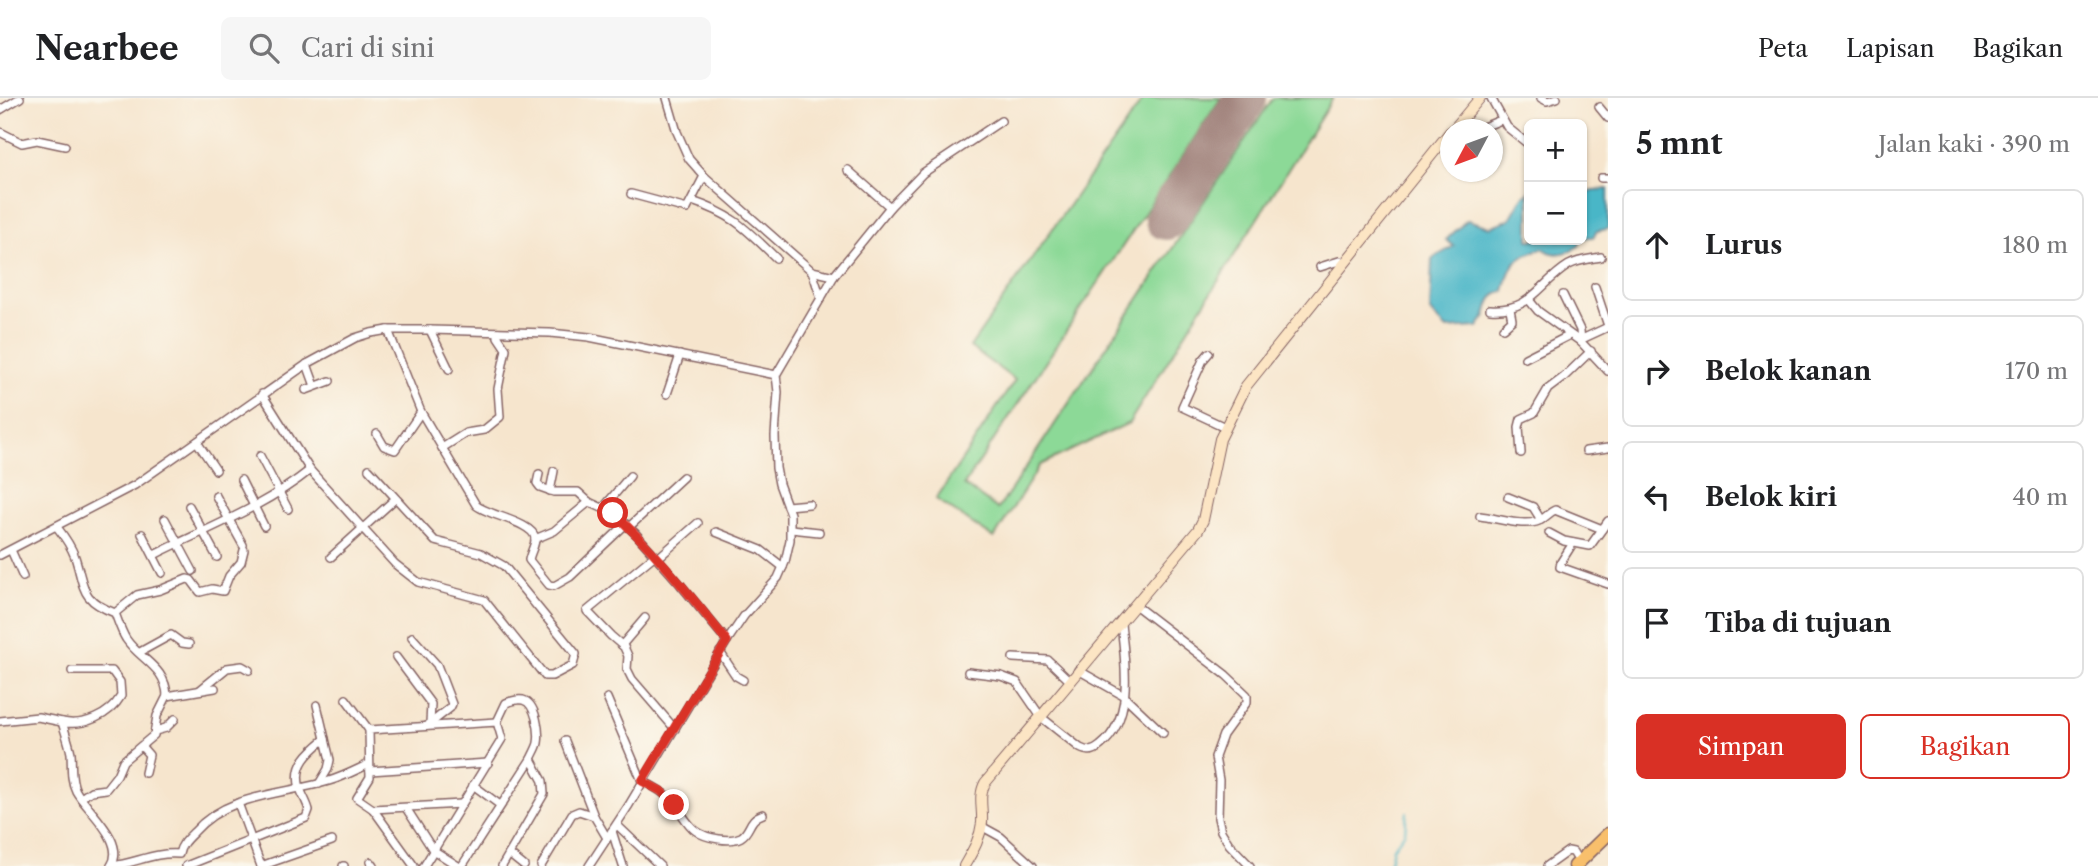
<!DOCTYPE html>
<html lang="id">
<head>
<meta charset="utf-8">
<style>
	:root { --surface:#fff; --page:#f6f6f6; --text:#202124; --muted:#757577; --line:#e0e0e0; --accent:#d93025 }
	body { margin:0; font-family:"Libre Caslon Text",serif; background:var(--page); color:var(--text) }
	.controls { position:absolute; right:21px; top:21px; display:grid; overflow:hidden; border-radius:10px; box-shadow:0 2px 5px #0004 }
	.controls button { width:63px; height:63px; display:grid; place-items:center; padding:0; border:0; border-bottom:2px solid var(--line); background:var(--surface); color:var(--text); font:35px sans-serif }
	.compass { position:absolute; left:1440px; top:21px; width:63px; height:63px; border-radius:50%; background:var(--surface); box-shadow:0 2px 5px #0004; rotate:229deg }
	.stop { position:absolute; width:21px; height:21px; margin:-16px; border:5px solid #d93025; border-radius:50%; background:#fff }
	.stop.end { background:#d93025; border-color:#fff; box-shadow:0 2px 7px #0008 }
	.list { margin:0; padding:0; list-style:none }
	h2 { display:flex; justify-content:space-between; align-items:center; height:91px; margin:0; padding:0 28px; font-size:30px }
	h2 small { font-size:23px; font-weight:400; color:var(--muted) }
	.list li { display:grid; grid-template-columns:46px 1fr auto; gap:21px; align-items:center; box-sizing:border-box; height:112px; margin:0 14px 14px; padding:0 14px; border:2px solid var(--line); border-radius:10px }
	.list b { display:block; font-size:26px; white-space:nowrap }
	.list em { font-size:23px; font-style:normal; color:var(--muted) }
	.actions { display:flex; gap:14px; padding:21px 28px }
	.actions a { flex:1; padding:16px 0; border:2px solid var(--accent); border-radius:10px; text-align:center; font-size:24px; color:var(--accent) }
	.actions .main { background:var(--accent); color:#fff }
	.icon { flex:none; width:38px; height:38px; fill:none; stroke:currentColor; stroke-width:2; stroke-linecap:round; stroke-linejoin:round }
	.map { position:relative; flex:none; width:1608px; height:768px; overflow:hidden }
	header { display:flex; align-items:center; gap:42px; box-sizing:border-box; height:98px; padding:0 35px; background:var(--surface); border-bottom:2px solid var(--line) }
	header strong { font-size:33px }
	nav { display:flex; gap:38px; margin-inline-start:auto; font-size:24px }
	.search { width:490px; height:63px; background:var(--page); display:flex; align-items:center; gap:18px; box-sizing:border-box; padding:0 24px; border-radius:10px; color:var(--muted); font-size:26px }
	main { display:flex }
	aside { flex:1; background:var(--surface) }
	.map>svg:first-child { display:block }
	.green { fill:#8cd997; stroke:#6b7c61; stroke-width:2 }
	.water { fill:#4ab6c7; stroke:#4a6a79; stroke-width:2 }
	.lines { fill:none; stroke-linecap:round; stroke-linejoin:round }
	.stream { stroke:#4ab6c7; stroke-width:2 }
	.taxiway { stroke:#a0827c; stroke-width:18 }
	.runway { stroke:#a0827c; stroke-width:42 }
	.street-casing { stroke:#866464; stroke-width:10 }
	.secondary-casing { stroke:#866464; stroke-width:12 }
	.highway-casing { stroke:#866464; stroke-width:15 }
	.street { stroke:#fff; stroke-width:7 }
	.secondary { stroke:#fce5c4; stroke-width:10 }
	.highway { stroke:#f8bf6c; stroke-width:12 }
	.route { stroke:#d93025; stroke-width:9 }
</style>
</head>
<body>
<header>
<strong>Nearbee</strong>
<div class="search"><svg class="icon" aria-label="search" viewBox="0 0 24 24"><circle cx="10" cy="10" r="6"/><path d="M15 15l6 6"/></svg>Cari di sini</div>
<nav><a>Peta</a><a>Lapisan</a><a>Bagikan</a></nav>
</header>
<main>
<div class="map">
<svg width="1608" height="768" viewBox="0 0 1608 768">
	<rect width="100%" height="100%" fill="#fbf7ec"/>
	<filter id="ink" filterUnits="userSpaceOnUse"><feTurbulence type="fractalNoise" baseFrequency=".0143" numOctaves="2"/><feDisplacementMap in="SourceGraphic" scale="14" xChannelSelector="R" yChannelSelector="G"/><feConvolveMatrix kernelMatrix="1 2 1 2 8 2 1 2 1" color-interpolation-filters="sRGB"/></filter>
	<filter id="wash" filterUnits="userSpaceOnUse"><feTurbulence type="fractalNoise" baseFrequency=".00686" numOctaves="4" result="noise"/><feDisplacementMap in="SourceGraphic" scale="28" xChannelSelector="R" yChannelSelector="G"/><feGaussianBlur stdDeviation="1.57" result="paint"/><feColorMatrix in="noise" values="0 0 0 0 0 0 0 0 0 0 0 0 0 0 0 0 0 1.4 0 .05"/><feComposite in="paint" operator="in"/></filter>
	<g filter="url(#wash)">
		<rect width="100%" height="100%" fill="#f6e5cd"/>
		<polygon class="green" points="1144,0 1221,0 964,387 998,411 1273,0 1333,0 1129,325 1040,367 994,440 936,401 1015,282 970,249"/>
		<path class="water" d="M1608,91v40l-11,2 -4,6c-7,0 -12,1 -14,9 -12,7 -24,12 -36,2 -29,11 -31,12 -39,43 -13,5 -14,9 -17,21 -1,6 -6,10 -9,15l-31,2 -17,-17 2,-53 22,-13 -8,-6 21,-20 23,7 20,-8 13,-23 6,-4v48h53v-41l11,-9z"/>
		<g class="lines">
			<polyline class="stream" points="1389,768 1393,750 1405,734 1407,714"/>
			<path class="taxiway" d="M1197,74c-13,12 -34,14 -35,34l7,8 8,2 8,-4 17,-47"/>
			<polyline class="runway" points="1166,121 1246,0"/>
		</g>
	</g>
	<g filter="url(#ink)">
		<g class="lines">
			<g class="street-casing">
				<g id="street">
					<polyline points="667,0 677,34 689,61 704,78 812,173 834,178"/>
					<polyline points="1491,0 1507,29 1529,47"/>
					<polyline points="1541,0 1547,3 1557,0"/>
					<polyline points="1599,9 1608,20"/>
					<polyline points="0,12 20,0"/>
					<polyline points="1476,32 1501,22"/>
					<polyline points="0,34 22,45 37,42 65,48"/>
					<polyline points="848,72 890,109"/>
					<polyline points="1601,80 1608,80"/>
					<polyline points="631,96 687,111 704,78"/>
					<path d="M692,103c42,14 53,27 84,57"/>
					<polyline points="1320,169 1339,163 1347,163"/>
					<polyline points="812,173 821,200"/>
					<polyline points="1595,189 1608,228"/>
					<polyline points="1563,197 1580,232 1581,244"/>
					<polyline points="1529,202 1538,213 1581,244 1608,273"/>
					<path d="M1490,211c42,3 48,-25 79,-44 9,-5 21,-6 32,-8"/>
					<polyline points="1503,230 1512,222 1510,211"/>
					<path d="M388,232l33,82 55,93c10,10 57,17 59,33 1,6 -5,15 -6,22l20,25 5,1 16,-9 56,-53"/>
					<polyline points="430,232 449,271"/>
					<polyline points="1582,241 1608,229"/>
					<polyline points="1209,255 1203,262 1182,309 1225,329"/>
					<polyline points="1525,260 1570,237"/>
					<polyline points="307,266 315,288"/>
					<polyline points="776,277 834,178 890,109 923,75 1001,23"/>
					<polyline points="306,292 330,283"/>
					<polyline points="262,296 310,372 395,466 418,484 484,502 545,578 552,578 573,567 576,556 504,468 481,455 435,443 369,371"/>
					<polyline points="667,296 680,257"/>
					<polyline points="377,336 384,348 395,352 421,314"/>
					<polyline points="197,344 216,372"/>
					<polyline points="442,350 466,335 484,332 500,319 498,291 506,251 498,239 498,234"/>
					<polyline points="1586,353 1608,350"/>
					<polyline points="1521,355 1519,329 1521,321 1534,315 1548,291 1564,279 1591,253"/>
					<polyline points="260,358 288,411"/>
					<polyline points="539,376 537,385 540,389 554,394 578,394 589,404 613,415 636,436 680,486 727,543"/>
					<polyline points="241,382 264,428"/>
					<polyline points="550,393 554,373"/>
					<polyline points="216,398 243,447"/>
					<polyline points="1508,399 1533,409 1541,422"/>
					<polyline points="189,408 217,459"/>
					<polyline points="787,408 809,406"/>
					<polyline points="604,409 630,378"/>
					<path d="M1480,418c17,2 39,10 56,6 8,-2 12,-9 19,-12l47,19"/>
					<polyline points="165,421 193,473"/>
					<path d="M57,429c7,9 14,19 18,30 10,31 5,43 40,56 3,8 6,18 11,26 14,21 40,28 41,57l-10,20 -3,19 -31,26 -6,14 -11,14 -15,2 -10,7"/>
					<polyline points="629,429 683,379"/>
					<polyline points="791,431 819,434"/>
					<polyline points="716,434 761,452 783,469"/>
					<polyline points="1549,435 1564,443 1590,448 1608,423"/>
					<polyline points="142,436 162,475"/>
					<polyline points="535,441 554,433 589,404"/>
					<polyline points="1573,445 1561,464 1560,469 1608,486"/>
					<polyline points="11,452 23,479"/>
					<polyline points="0,457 135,387 307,266 355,240 371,235 388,232 430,232 550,235 589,239 776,277 778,294 775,338 776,370 779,386 790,416 790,442 785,464 778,480 744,518 727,543 629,707 589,768"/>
					<path d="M154,457c52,-26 110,-48 156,-85"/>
					<polyline points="655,457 587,513 611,538 624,549 628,558 627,571 632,581 675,631"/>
					<polyline points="331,459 395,401"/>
					<polyline points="658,460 698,425"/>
					<polyline points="1135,507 1226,577 1247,597 1247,604 1223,637 1215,659 1219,682 1218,720 1221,733 1229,746 1250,768"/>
					<polyline points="115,515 137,497 160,492 187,481 191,482 200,494 212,491 223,493 229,478 241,464 244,452"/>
					<polyline points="412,539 437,567 452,606 450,610 427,628"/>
					<polyline points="622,547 645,520"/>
					<polyline points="140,554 171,537 182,545 189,546"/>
					<polyline points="720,554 736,578 743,582"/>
					<polyline points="396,559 431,606 430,625"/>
					<polyline points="1013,560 1048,562 1070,583"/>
					<polyline points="1078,572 1124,598 1163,635"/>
					<path d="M72,573h40l8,11 1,14c-11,19 -37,31 -59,26 3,10 7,21 9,31 1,13 -1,26 5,38 11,20 51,50 35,75"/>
					<path d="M968,574l33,4 16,6 24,35 39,31c8,4 13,4 20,-2 35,-27 25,-85 21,-122"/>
					<polyline points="200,592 227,570 242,568 249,572"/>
					<polyline points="167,598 215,590"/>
					<path d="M607,600l35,83c11,5 20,10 28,18 18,20 18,36 49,40 6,1 16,1 22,-2 10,-6 7,-18 22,-23"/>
					<polyline points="346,601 369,632"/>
					<polyline points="317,607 330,662 328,671 319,686"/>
					<polyline points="0,623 38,619 62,624"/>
					<path d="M497,624l9,-19c5,-2 12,-4 17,-3 13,3 17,32 15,43 -1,5 -5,11 -7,16"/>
					<polyline points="155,633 166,630 175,621"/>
					<polyline points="565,643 594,718 607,740"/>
					<polyline points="142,649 149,657 145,675"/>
					<polyline points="370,673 488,665"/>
					<polyline points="473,687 500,707"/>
					<polyline points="238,705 261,768"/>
					<polyline points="406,710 433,752 458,768"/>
					<polyline points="373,711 357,700 370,679 369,632 497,624 502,641 424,768"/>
					<polyline points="617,727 660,768"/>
					<polyline points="981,728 1001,739 1033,768"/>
					<polyline points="612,733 623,768"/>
					<polyline points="509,756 524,768"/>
					<polyline points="371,764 374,768"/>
					<path d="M111,768c26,-3 42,-14 68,-12 2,-10 8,-15 15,-22 34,-39 89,-37 135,-51 14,-4 27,-11 40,-17"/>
					<path d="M186,768l120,-48 3,-8c-2,-8 -7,-15 -9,-22 -7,-23 9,-36 25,-49"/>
					<polyline points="261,768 332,743"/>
					<polyline points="343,768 344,768"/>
					<polyline points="414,768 373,711 461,706"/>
					<polyline points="462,768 531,661 543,683 544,696 502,768"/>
					<polyline points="541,768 572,716 579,713 594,718"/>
					<polyline points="1547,768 1568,753 1573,754 1579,764"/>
				</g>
			</g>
			<g class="secondary-casing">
				<g id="secondary">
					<polyline points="1453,32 1480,0"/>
					<path d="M964,768c8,-14 16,-26 18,-43 1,-14 -4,-27 3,-40l213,-253 5,-10 17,-81 26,-53 204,-254"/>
				</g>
			</g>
			<g class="highway-casing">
				<polyline id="highway" points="1575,768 1608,736"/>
			</g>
			<use href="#street" class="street"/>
			<use href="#secondary" class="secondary"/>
			<use href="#highway" class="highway"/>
		</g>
	</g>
	<g class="lines" filter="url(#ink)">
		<path class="route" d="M613,415c43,38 78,84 114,128l-85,140 19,10 13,14"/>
	</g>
</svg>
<div class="controls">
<button>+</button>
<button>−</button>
</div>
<svg class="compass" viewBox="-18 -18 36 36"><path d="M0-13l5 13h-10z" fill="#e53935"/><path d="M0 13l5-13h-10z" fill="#757577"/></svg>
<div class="stop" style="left:613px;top:415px"></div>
<div class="stop end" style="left:674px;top:707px"></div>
</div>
<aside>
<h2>5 mnt<small>Jalan kaki · 390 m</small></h2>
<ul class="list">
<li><svg class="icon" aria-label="ahead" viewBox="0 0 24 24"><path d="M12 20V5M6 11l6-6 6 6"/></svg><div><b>Lurus</b></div><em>180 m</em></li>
<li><svg class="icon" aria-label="right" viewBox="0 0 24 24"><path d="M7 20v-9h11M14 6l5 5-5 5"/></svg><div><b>Belok kanan</b></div><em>170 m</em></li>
<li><svg class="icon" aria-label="left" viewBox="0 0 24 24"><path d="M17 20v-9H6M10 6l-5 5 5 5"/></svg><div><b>Belok kiri</b></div><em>40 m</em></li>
<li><svg class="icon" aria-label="arrive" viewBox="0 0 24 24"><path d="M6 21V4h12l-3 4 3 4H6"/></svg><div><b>Tiba di tujuan</b></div></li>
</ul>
<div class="actions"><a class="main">Simpan</a><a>Bagikan</a></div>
</aside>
</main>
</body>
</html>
